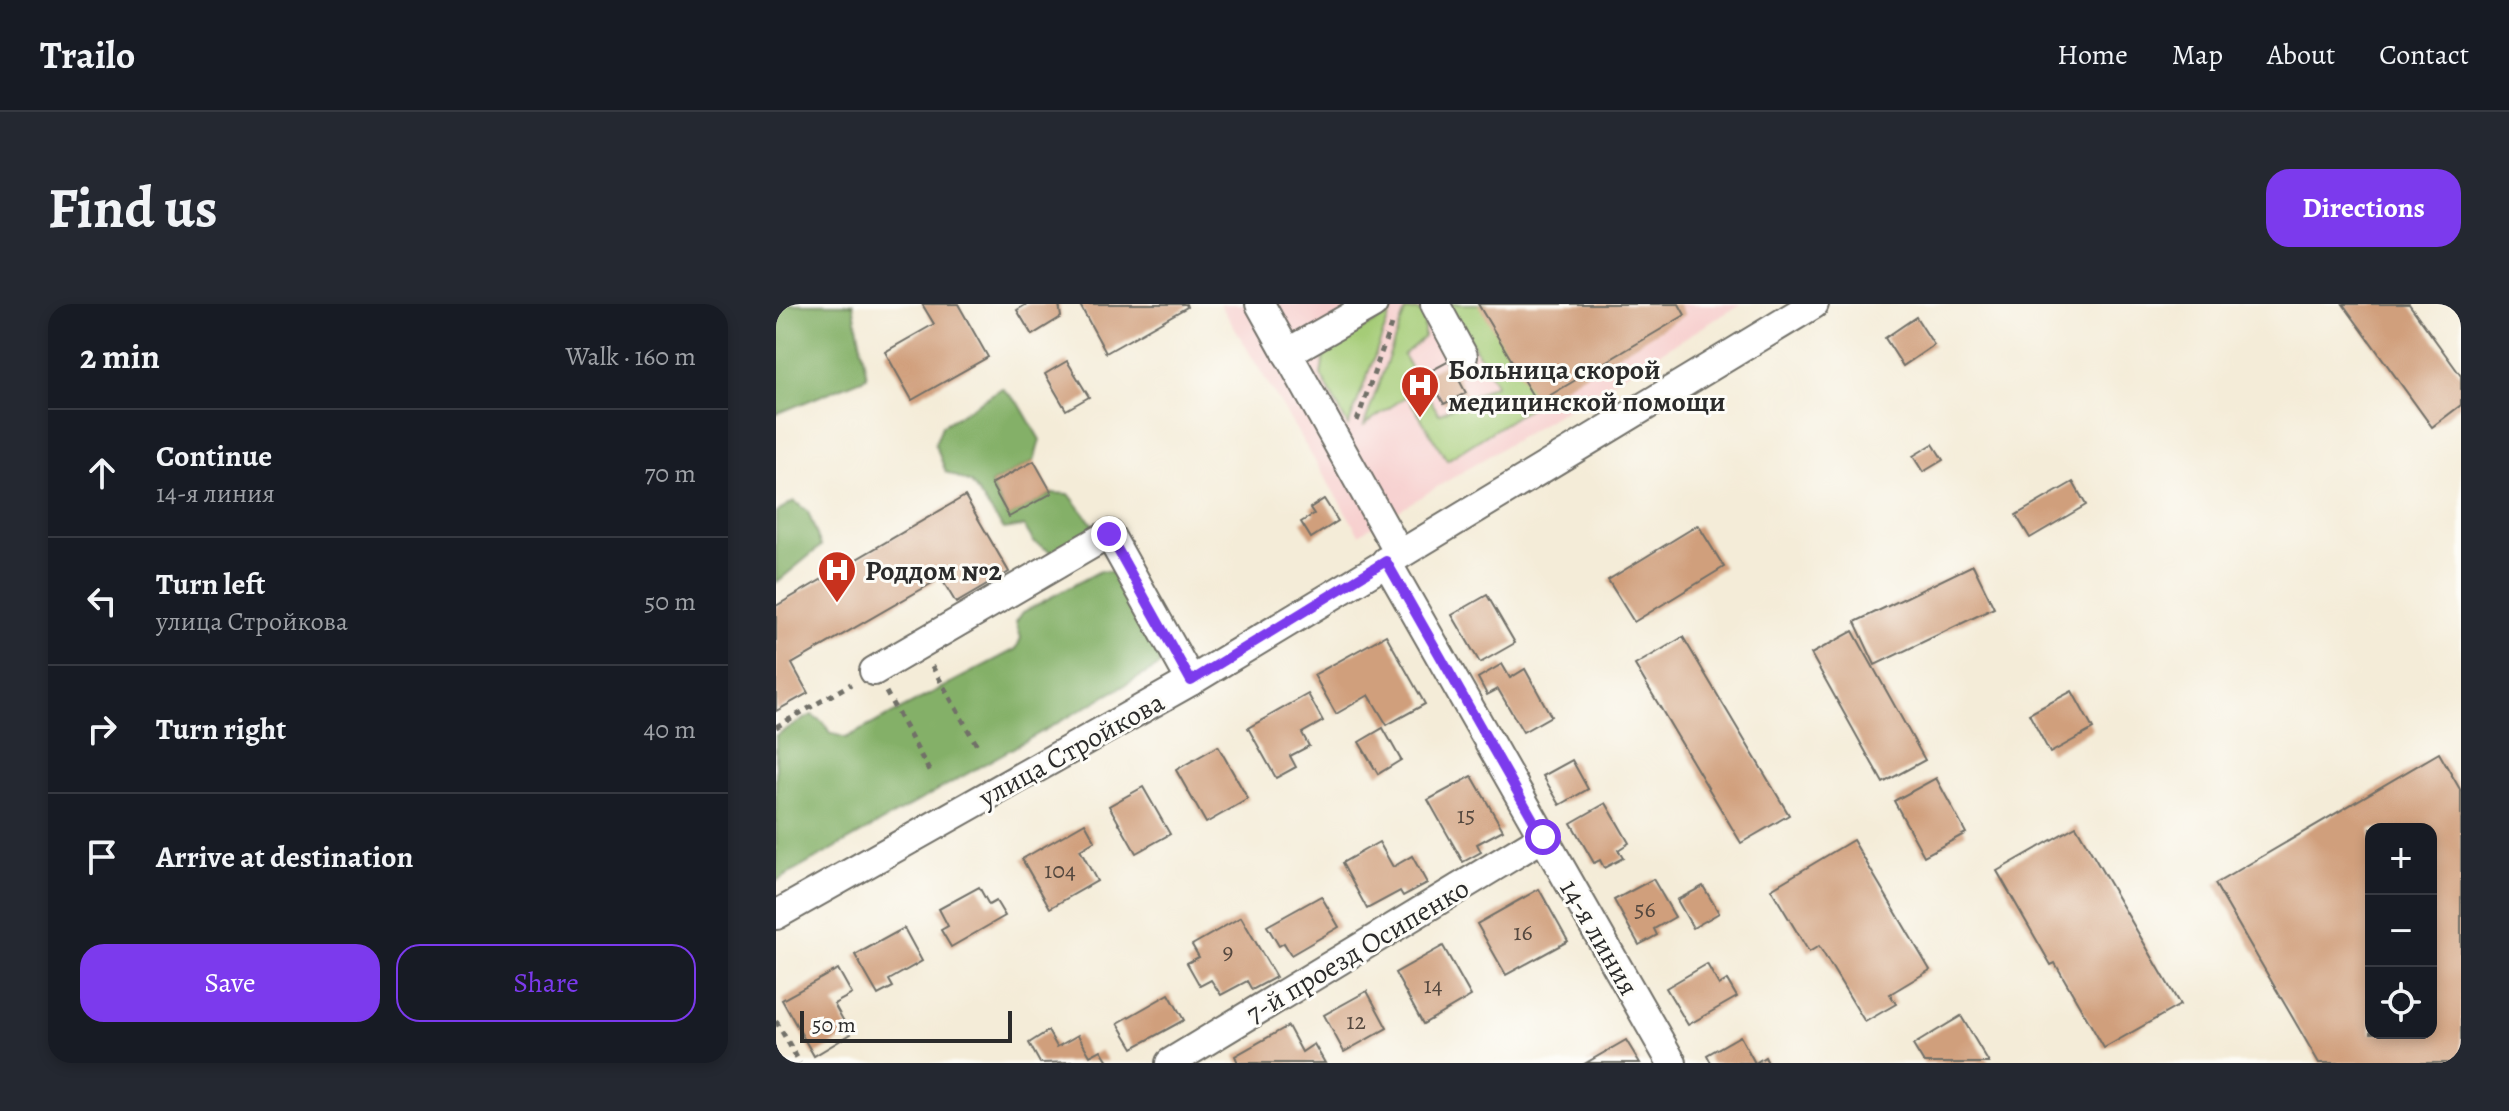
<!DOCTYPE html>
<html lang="en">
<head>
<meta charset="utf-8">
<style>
	:root { --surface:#171b24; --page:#242831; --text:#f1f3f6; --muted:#9ea1a6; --line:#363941; --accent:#7c3aed }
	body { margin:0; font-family:Alegreya,serif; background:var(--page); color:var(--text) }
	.controls { position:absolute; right:24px; bottom:24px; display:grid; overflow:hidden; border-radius:16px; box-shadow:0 4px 12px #0003 }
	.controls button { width:72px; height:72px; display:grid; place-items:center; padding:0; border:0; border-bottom:2px solid var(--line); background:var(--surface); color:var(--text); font:40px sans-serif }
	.scale { position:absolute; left:24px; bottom:20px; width:212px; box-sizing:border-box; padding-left:8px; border:4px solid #2b2b2b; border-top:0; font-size:22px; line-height:28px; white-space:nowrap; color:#2b2b2b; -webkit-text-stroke:6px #fdfcf7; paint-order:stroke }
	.stop { position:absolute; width:24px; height:24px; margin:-18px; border:6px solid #7c3aed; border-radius:50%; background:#fff }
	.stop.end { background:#7c3aed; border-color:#fff; box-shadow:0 2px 8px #0008 }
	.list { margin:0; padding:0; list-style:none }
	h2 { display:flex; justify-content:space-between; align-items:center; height:104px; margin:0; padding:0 32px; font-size:34px }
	h2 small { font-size:26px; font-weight:400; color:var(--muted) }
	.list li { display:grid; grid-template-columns:52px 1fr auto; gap:24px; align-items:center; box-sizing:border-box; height:128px; padding:0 32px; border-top:2px solid var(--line) }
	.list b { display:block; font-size:30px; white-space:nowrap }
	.list p { margin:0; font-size:26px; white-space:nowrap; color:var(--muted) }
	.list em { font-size:26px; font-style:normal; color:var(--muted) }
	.actions { display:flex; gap:16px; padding:24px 32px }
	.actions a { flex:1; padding:18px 0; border:2px solid var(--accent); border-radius:24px; text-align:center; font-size:28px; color:var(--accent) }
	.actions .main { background:var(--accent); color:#fff }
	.icon { flex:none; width:44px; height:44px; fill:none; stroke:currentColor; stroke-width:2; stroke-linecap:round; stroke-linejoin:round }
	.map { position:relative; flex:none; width:1685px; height:759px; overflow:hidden; border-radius:24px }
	header { display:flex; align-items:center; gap:48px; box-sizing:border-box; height:112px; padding:0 40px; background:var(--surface); border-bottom:2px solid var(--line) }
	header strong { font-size:38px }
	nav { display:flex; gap:44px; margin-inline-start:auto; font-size:28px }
	.intro { display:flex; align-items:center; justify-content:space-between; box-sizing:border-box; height:192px; padding:0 48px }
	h1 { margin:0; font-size:56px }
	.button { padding:20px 36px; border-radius:24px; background:var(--accent); color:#fff; font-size:28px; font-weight:700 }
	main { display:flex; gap:48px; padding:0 48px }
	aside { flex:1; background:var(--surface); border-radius:24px; box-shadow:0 4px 12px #0003 }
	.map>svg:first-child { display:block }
	.built { fill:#f7d0cf }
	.green { fill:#a5cc77; stroke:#687c51; stroke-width:2 }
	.forest { fill:#84b068; stroke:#586e4a; stroke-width:2 }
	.building { fill:#d09f7b; fill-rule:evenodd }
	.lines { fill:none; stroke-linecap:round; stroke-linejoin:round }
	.minor-casing { stroke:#716f68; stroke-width:32 }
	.path { stroke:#716f68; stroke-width:5; stroke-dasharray:6 6; stroke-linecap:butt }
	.minor { stroke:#fff; stroke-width:28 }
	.route { stroke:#7c3aed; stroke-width:10 }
	.labels { text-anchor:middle; stroke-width:6; stroke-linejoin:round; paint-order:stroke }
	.number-label { font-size:24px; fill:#54483f }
	.poi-label { font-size:28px; font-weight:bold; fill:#2b2b2b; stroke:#fdfcf7; text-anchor:start }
	.street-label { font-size:28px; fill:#2b2b2b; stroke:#fdfcf7 }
</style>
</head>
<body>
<header>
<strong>Trailo</strong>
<nav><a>Home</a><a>Map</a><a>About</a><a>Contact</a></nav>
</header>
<div class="intro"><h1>Find us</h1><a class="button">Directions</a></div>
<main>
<aside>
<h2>2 min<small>Walk · 160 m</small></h2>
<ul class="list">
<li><svg class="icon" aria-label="ahead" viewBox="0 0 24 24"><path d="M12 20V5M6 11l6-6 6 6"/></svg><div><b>Continue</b><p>14-я линия</p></div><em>70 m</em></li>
<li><svg class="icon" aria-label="left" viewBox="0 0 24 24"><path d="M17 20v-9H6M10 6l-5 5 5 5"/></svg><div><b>Turn left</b><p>улица Стройкова</p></div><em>50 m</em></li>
<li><svg class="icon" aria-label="right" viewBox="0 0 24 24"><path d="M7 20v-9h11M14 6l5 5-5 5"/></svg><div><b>Turn right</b></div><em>40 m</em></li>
<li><svg class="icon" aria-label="arrive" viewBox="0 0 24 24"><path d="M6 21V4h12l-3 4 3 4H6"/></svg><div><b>Arrive at destination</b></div></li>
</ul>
<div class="actions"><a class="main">Save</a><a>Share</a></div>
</aside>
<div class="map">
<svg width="1685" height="759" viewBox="0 0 1685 759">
	<rect width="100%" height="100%" fill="#fdfcf7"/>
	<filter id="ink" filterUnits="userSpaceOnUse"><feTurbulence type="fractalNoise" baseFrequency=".0125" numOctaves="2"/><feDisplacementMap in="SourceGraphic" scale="16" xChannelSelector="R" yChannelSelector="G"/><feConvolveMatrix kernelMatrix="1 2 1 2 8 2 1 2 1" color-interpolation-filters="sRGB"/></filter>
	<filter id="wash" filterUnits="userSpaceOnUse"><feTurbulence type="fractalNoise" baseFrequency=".006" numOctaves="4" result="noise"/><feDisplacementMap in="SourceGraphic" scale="32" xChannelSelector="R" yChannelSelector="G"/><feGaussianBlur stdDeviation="1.8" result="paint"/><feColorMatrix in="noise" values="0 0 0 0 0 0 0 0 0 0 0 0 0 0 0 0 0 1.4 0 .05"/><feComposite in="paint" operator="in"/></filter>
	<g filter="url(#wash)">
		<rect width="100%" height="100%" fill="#f4ecd8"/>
		<polygon class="built" points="444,0 965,0 583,230"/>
		<g class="green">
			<polygon points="673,0 711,0 761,99 671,156 631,92 588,121 629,7 641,6 648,12 648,33 627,51 663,110 720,80"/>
			<polygon points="615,9 572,122 545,71 549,47"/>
		</g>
		<g class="forest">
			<polygon points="4,0 77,0 91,73 0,110 0,2"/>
			<polygon points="226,84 244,101 264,136 258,157 215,180 232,213 276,189 293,190 317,221 313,230 277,249 258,238 248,222 228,225 195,179 170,168 159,140 166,122"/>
			<polygon points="18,197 32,208 45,242 0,279 0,208"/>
			<polygon points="324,267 338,269 384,346 383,362 0,577 0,431 36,411 48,419 54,429 70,434 240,345 245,334 240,318 247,308"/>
		</g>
		<g id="blocks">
			<g class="building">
				<polygon points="146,0 182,0 212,53 136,96 109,48 158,20"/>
				<polygon points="251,0 283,0 285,13 256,31 241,6"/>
				<polygon points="306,0 410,0 411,3 330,49 304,1"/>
				<polygon points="702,0 903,0 909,11 761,99"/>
				<polygon points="1567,0 1633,0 1685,72 1685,101 1656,123"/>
				<polygon points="1140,13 1158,41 1127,62 1109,34"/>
				<polygon points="291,57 313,93 290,106 269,70"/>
				<polygon points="673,57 690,89 668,100 651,69"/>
				<polygon points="1157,140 1167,156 1147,168 1137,152"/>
				<polygon points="258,157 276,189 233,213 215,180"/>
				<polygon points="1297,178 1310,201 1254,234 1240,211"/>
				<polygon points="189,192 233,268 180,299 165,274 16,360 32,389 0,407 0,302"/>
				<polygon points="548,195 562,217 535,234 525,218 538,210 534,204"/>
				<polygon points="922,221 948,263 858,318 832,276"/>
				<polygon points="1197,261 1218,304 1099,361 1079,318"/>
				<polygon points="711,291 739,339 704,359 676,311"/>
				<polygon points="1077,327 1149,456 1107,479 1035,350"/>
				<polygon points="610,331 649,400 611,421 593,391 560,410 538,371"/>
				<polygon points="907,333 1013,511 965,539 859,361"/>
				<polygon points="726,360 734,374 749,365 775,412 747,428 722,385 711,391 702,374"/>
				<polygon points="1296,387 1317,425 1274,449 1253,410"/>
				<polygon points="532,390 547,417 526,429 533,442 514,452 520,463 500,474 472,424"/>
				<polygon points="607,424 625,456 602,470 583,438"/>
				<polygon points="442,442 472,495 430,519 400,466"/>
				<path d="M1663,449l22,38v272h-142l-104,-179zM1595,525h60v204h-60z"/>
				<polygon points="796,456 812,485 784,501 767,472"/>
				<polygon points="696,472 727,526 701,540 705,548 687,558 652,496"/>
				<polygon points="1160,474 1190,529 1148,552 1118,497"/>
				<polygon points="367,483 394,530 360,549 333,502"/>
				<polygon points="830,499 853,539 842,546 847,554 828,564 824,556 818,559 795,519"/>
				<polygon points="309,519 319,537 304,546 321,577 274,604 246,555"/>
				<polygon points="1300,522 1404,701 1328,744 1279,659 1275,661 1221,567"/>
				<polygon points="1077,536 1154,666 1114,690 1120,700 1089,718 1043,642 1033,648 995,585"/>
				<polygon points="603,538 617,563 636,552 651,579 627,592 624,587 591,605 566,559"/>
				<polygon points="877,575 899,613 878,625 881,631 863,641 838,596"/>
				<polygon points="927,582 943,609 917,624 901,596"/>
				<polygon points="203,583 213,601 220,597 229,612 175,643 165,626 172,622 163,605"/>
				<polygon points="763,585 792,637 730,671 701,620"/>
				<polygon points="545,592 563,623 515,651 508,639 503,642 491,622"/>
				<polygon points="465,613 500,673 476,686 471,677 445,691 435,676 424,682 411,659 423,653 416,641"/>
				<polygon points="128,624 146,657 113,676 117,683 102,691 79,651"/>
				<polygon points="667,642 695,692 647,720 619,669"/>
				<polygon points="931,660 943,681 951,676 961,693 912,721 890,684"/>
				<polygon points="62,665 76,690 58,700 75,730 38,752 6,696"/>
				<polygon points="591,687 611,724 568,748 548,711"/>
				<polygon points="393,690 408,716 357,744 342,719"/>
				<polygon points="1185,712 1213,759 1148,759 1137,741"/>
				<polygon points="512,722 526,748 538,740 549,759 462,759 459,752"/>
				<polygon points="272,727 281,743 302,731 314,752 325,746 332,757 264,759 253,739"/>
				<polygon points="964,732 979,759 989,753 992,759 935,759 931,751"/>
				<polygon points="850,736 864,759 810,759"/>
			</g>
		</g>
	</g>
	<g filter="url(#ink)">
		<use href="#blocks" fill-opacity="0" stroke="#716f68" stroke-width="2"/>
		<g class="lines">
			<g class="minor-casing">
				<g id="minor">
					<polyline points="484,0 623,249"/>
					<polyline points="659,0 687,52"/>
					<polyline points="511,49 597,0"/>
					<polyline points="610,257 896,759"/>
					<polyline points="98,367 333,230 415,377"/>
					<polyline points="0,611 415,377 1038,0"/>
					<polyline points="394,759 767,533"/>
				</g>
			</g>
			<g class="path">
				<polyline points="581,117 615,21"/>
				<polyline points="156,362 203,445"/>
				<polyline points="110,388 155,470"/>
				<polyline points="0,423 75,380"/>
				<polyline points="0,717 24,759"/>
			</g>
			<use href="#minor" class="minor"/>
		</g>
	</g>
	<g class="lines" filter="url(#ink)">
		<polyline class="route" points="333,230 415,377 610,257 767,533"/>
	</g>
	<defs>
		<g id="hospital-pin" transform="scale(2)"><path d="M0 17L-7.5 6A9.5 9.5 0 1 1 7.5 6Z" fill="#c8321e" stroke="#fdfcf7"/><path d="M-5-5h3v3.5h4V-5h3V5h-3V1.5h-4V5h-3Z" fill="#fff"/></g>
	</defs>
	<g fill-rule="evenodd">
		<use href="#hospital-pin" x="644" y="81"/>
		<use href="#hospital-pin" x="61" y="266"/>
	</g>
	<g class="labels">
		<g class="number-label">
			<text x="690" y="519">15</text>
			<text x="284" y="574">104</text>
			<text x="869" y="613">56</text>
			<text x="747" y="636">16</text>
			<text x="452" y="655">9</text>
			<text x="657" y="689">14</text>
			<text x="580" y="725">12</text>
		</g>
		<g class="poi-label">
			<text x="672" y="75">Больница скорой<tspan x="672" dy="32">медицинской помощи</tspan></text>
			<text x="89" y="276">Роддом №2</text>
		</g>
		<g class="street-label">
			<text transform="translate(295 445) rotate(-29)" y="10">улица Стройкова</text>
			<text transform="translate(824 633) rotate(60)" y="10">14-я линия</text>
			<text transform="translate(581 646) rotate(-31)" y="10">7-й проезд Осипенко</text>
		</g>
	</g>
</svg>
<div class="controls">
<button>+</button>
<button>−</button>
<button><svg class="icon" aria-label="locate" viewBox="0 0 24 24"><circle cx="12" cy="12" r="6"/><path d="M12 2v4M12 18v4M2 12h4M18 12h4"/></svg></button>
</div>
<div class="scale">50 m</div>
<div class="stop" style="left:767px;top:533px"></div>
<div class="stop end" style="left:333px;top:230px"></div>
</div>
</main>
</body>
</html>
